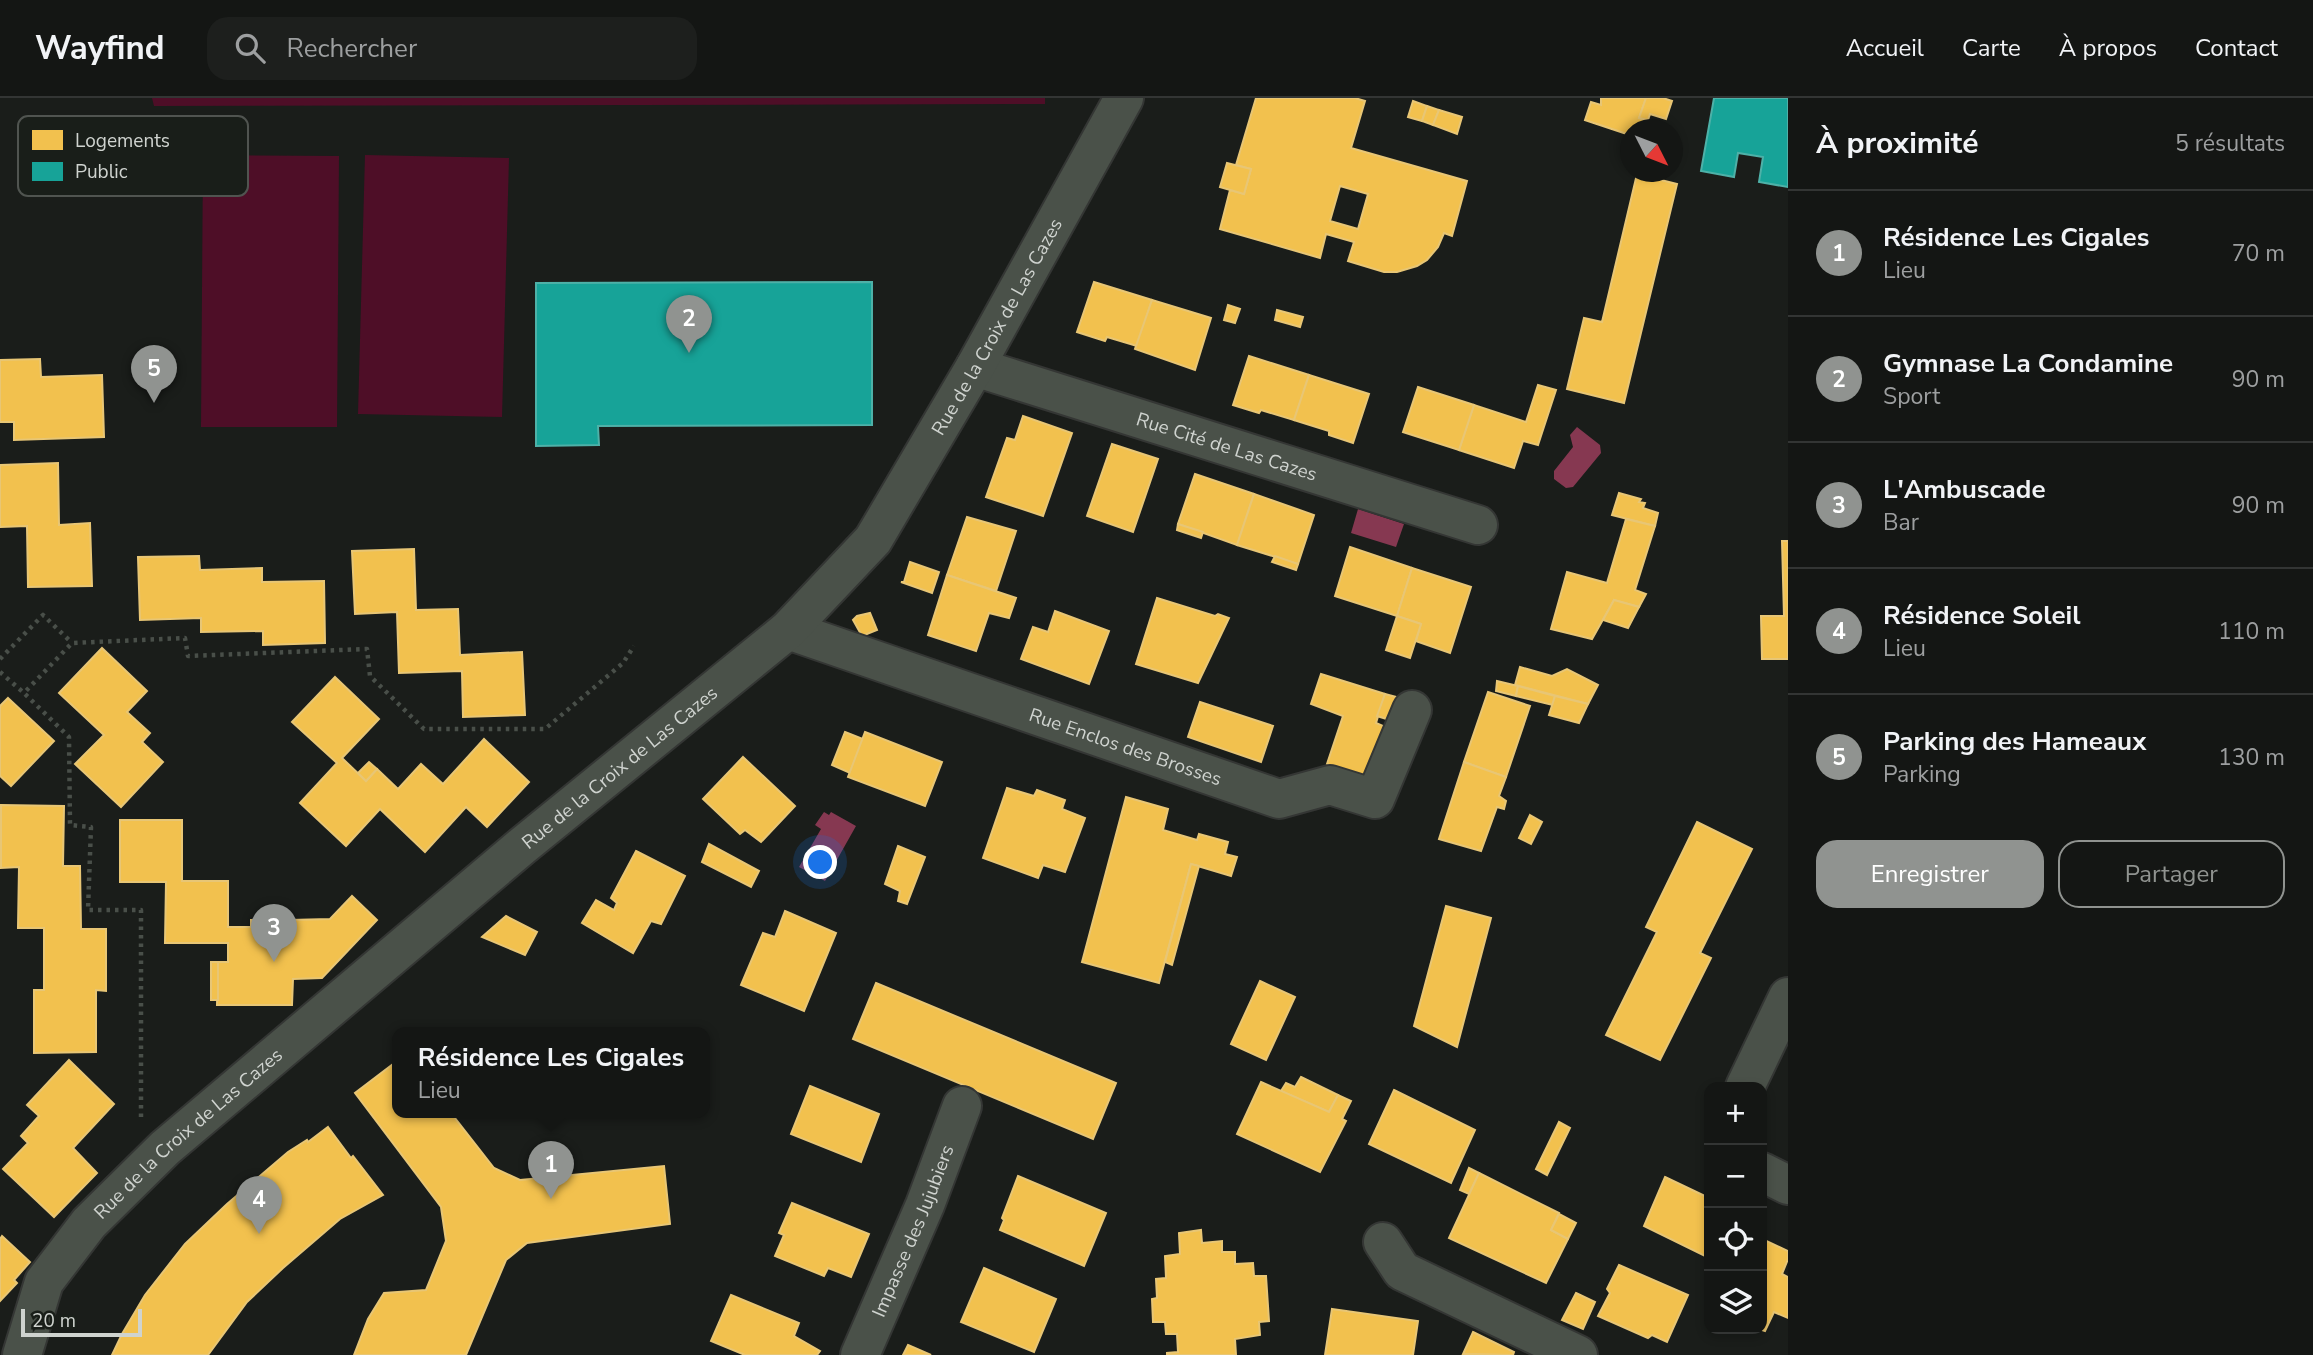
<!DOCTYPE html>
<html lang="fr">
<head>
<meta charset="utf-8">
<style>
	:root { --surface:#141614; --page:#1d1f1d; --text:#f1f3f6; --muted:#9d9fa0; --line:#333534; --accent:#909390 }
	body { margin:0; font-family:"Nunito Sans",sans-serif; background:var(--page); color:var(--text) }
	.controls { position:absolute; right:21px; bottom:21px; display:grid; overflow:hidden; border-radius:14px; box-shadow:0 4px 10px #0003 }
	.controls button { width:63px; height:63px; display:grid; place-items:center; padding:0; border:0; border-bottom:2px solid var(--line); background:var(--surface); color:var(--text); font:35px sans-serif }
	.compass { position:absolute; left:1620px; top:21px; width:63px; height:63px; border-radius:50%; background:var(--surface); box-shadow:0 4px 10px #0003; rotate:132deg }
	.scale { position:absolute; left:21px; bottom:18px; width:121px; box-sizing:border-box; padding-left:7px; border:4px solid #cfd3cf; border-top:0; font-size:19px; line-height:24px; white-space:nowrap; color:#cfd3cf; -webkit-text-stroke:5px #191e19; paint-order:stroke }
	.you { position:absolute; left:821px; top:765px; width:24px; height:24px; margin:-18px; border:5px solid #fff; border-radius:50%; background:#1a73e8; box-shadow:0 0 0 10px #1a73e833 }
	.badge { display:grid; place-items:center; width:46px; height:46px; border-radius:50%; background:var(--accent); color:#fff; font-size:23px; font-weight:700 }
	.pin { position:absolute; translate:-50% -58px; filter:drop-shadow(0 2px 4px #0008) }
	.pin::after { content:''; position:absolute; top:37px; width:24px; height:21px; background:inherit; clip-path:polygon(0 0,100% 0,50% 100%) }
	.popup { position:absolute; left:392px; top:929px; width:318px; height:91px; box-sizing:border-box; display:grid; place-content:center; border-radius:14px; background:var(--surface); filter:drop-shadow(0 2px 5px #0005); font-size:23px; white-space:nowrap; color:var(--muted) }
	.popup b { font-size:26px; color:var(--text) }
	.popup::after { content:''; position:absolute; left:50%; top:100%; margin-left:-14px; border:14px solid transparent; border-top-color:var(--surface) }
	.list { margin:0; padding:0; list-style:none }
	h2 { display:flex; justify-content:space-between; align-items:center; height:91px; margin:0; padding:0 28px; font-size:30px }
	h2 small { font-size:23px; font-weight:400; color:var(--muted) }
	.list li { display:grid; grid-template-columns:46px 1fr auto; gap:21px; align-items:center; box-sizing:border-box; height:126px; padding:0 28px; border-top:2px solid var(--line) }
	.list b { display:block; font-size:26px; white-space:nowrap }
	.list p { margin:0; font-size:23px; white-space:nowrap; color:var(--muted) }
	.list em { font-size:23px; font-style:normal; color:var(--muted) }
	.actions { display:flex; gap:14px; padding:21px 28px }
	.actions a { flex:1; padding:16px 0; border:2px solid var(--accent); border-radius:21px; text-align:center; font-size:24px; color:var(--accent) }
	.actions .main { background:var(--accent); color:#fff }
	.icon { flex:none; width:38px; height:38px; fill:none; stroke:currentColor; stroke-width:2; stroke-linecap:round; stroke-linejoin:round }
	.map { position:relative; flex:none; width:1788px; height:1257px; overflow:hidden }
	header { display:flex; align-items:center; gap:42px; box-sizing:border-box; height:98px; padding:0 35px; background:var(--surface); border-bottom:2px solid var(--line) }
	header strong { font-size:33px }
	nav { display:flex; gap:38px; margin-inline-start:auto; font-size:24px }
	.search { width:490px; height:63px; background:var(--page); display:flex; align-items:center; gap:18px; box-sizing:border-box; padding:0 24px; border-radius:21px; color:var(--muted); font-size:26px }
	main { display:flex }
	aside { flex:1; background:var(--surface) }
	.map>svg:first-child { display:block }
	.green { fill:#4e0e27 }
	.water { fill:#863851 }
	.homes { fill:#f2c14e; stroke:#e8c675; stroke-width:2; fill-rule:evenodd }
	.public { fill:#17a398; stroke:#4eb1a8; stroke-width:2 }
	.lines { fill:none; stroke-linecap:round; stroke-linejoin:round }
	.minor-casing { stroke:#343634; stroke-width:42 }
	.path { stroke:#494f49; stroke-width:4.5; stroke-dasharray:3.5 5; stroke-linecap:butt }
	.minor { stroke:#4a5149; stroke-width:38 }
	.labels { text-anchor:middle; stroke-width:7; stroke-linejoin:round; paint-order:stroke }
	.street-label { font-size:19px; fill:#cfd3cf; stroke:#191e19 }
	.key { fill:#191e19; stroke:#505450; stroke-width:2 }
	.key-label { font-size:19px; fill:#cfd3cf }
</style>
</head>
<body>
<header>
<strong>Wayfind</strong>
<div class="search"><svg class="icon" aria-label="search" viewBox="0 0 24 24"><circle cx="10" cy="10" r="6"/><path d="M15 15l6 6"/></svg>Rechercher</div>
<nav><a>Accueil</a><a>Carte</a><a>À propos</a><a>Contact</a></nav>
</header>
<main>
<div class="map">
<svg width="1788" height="1257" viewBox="0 0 1788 1257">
	<rect width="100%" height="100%" fill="#1a1d1a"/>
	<g class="green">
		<polygon points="152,0 1045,0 1045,6 154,8"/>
		<polygon points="203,57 339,58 337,329 201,329"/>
		<polygon points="365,57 509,60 502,319 358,316"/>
	</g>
	<g class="water">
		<polygon points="1577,329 1600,347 1601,355 1573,389 1566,390 1554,381 1554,373 1573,349 1570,337"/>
		<polygon points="1358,411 1404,426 1396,449 1351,435"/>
		<polygon points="824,714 829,717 831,714 856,728 825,783 799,769 821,731 815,727"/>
	</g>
	<g class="homes">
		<path d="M1256,0h99l10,3 -14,47 116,33 -15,55 -8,-3 -6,14 -11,13 -10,6 -20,6h-13l-36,-11 6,-19 -28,-8 -6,24 -100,-29 10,-39 14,4 7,-25 -15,-4zM1340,88l28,8 -10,35 -28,-8z"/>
		<polygon points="1601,0 1646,0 1639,20 1658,26 1656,32 1630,32 1630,37 1585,22 1591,4 1601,7"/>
		<polygon points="1646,0 1663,0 1672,3 1666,21 1650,16 1648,22 1639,20"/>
		<polygon points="1413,3 1427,8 1422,23 1408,19"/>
		<polygon points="1427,8 1439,12 1433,27 1422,23"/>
		<polygon points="1439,12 1462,19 1457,36 1433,27"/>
		<polygon points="1227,65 1251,71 1244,96 1220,89"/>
		<polygon points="1637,76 1677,86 1624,305 1567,291 1584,220 1602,224"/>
		<polygon points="1094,184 1152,202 1137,248 1107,239 1105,243 1077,234"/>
		<polygon points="1152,202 1211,220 1195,272 1135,251"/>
		<polygon points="1228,207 1240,211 1235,225 1224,222"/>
		<polygon points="1277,212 1303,219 1300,229 1275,222"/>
		<polygon points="1249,258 1309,277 1294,322 1261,312 1259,315 1233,307"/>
		<polygon points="40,261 41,279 102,277 104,339 14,342 14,324 0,324 0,262"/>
		<polygon points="1309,277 1369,296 1353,345 1329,337 1329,333 1294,322"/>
		<polygon points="1538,287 1556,292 1538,347 1523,343 1514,370 1459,352 1474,307 1526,324"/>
		<polygon points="1418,289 1474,307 1459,352 1403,334"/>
		<polygon points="1023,318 1072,335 1043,418 986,399 1007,340 1015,342"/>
		<polygon points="1112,346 1158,361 1133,434 1087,418"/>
		<polygon points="58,365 59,427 90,425 92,488 28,489 27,428 0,429 0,367"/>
		<polygon points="1195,376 1254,396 1237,447 1178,426"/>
		<polygon points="1619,395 1641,401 1639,404 1645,405 1643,410 1658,415 1655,428 1612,417"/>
		<polygon points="1254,396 1314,417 1298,466 1237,447"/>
		<polygon points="967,419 1016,433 996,493 947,477"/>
		<polygon points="1626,421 1655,428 1635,492 1646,496 1639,509 1614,502 1592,541 1551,531 1567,474 1607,485"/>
		<polygon points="1178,426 1203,434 1201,440 1177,432"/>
		<polygon points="1782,443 1788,443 1788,561 1762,561 1761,518 1784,518"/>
		<polygon points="1350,449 1412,470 1397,518 1335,498"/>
		<polygon points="414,451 416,512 458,511 460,557 522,554 525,617 463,619 462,573 399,575 397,514 355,516 352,453"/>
		<polygon points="199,458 200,472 262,470 262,484 324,483 325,545 263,547 263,533 201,534 201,520 140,522 138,459"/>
		<polygon points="1275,458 1298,466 1296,472 1272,464"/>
		<polygon points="910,464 939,474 932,495 901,484 904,484"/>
		<polygon points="1412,470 1471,489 1450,555 1416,543 1421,526 1397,518"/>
		<polygon points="947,477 1016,500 1009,520 989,515 976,553 928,537"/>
		<polygon points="1157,500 1215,518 1218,516 1229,520 1198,585 1136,566"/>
		<polygon points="1614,502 1639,509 1628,530 1603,522"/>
		<polygon points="1055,513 1109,533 1089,586 1021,561 1033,529 1048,534"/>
		<polygon points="870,515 877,532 862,538 853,522 857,518"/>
		<polygon points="1397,518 1421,526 1410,560 1386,552"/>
		<polygon points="102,550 147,593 127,614 150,635 142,644 163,664 121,709 75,666 104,637 59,595"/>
		<polygon points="1520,569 1552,578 1567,571 1598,587 1588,606 1515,587"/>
		<polygon points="1321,576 1385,596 1376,625 1390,631 1369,681 1327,666 1343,618 1311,606"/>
		<polygon points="335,579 379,621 342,660 366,683 377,671 398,691 421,666 443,686 484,641 529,684 487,729 466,709 425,754 380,711 346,748 300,705 337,665 292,624"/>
		<polygon points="1497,583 1518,588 1516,598 1496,593"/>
		<polygon points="1518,588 1555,598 1553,607 1516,598"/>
		<polygon points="1488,594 1530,608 1506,679 1464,664"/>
		<polygon points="1385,596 1400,600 1393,623 1377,618"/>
		<polygon points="1555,598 1588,606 1579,625 1549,617"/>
		<polygon points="8,600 54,643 11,688 0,678 0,608"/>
		<polygon points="1200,604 1273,628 1261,664 1188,639"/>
		<polygon points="845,634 863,641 850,675 832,667"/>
		<polygon points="865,634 942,664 925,708 848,679"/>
		<polygon points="743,659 795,708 761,744 745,732 740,736 703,701"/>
		<polygon points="369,664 377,671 366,683 358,675"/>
		<polygon points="1464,664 1506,679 1499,698 1506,703 1504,711 1497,709 1481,753 1439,741"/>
		<polygon points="1007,690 1034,698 1037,692 1065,702 1062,711 1085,720 1065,774 1043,767 1038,780 983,760"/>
		<polygon points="1126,699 1168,711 1163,732 1197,742 1199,736 1228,744 1225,756 1237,759 1231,778 1191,766 1159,885 1082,864"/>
		<polygon points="1,707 64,708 63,768 80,768 81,831 106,831 106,893 96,892 96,954 34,955 34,892 44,892 44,830 18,830 19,769 1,770"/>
		<polygon points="1530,717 1542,724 1531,746 1519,740"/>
		<polygon points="120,722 182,722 182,783 228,783 228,829 290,829 290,822 330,821 352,798 377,822 322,880 293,881 292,907 217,907 218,864 228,864 228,845 165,845 166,784 120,784"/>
		<polygon points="1697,724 1752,751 1700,855 1711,860 1660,962 1606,937 1657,834 1646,829"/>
		<polygon points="709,746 759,773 751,789 702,764"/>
		<polygon points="898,748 925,759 907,806 898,803 900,793 885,786"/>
		<polygon points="636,753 685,778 661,826 651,823 633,855 582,825 596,802 614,812 617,805 611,800"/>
		<polygon points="1191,766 1199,768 1172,867 1165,864"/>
		<polygon points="1446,808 1491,820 1457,949 1414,928"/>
		<polygon points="785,813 836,835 804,913 741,887 763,835 775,839"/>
		<polygon points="506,818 537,834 525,857 482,839"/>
		<rect x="251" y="822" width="39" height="7"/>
		<rect x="211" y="864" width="7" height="38"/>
		<polygon points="1260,883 1295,899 1266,962 1231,946"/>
		<polygon points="876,885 1116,985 1093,1041 853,941"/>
		<polygon points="69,962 114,1006 73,1050 97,1075 54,1119 3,1071 28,1045 21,1038 39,1018 27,1007"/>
		<polygon points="397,963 397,1015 451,1015 494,1070 520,1082 664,1068 670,1126 527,1145 506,1162 466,1257 354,1257 368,1221 384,1195 426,1192 446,1143 441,1109 355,995"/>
		<polygon points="1301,979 1338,997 1329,1014 1281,993 1286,985 1295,989"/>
		<polygon points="1261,984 1329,1014 1338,997 1351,1003 1342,1021 1346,1023 1320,1074 1237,1036"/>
		<polygon points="810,988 879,1016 861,1064 791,1036"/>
		<polygon points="1394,992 1475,1032 1451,1085 1369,1046"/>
		<polygon points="1559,1024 1570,1030 1547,1077 1536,1071"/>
		<polygon points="328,1029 351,1060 353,1058 383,1097 340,1121 283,1170 247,1204 208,1257 112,1257 122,1236 145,1197 185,1146 227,1106 288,1054 307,1042 308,1044"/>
		<polygon points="1469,1070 1479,1075 1469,1096 1460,1092"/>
		<polygon points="1479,1075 1559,1115 1551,1132 1568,1141 1546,1185 1449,1140"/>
		<polygon points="1018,1078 1106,1115 1084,1168 1000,1132 1004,1122 1002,1120"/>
		<polygon points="1665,1079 1709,1100 1709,1160 1644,1128"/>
		<polygon points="792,1105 869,1136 851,1179 828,1170 824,1178 775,1158 784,1137 779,1135"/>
		<polygon points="1559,1116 1576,1125 1568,1141 1551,1132"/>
		<polygon points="1201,1132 1202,1145 1222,1143 1222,1154 1235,1154 1235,1166 1253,1165 1254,1178 1266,1178 1269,1223 1259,1224 1260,1237 1235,1241 1236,1257 1167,1257 1167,1255 1178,1254 1177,1236 1166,1236 1165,1224 1153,1224 1152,1201 1157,1200 1156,1181 1166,1180 1165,1158 1180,1156 1179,1135"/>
		<polygon points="2,1138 30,1164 14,1182 17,1185 0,1203 0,1141"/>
		<polygon points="1762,1141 1788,1153 1788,1161 1782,1176 1788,1179 1788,1220 1774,1214 1765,1233 1759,1231 1762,1231"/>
		<polygon points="1619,1167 1688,1197 1667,1244 1652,1237 1648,1240 1598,1218 1610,1195 1607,1191"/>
		<polygon points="984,1170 1056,1201 1034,1254 961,1224"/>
		<polygon points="1576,1195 1595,1204 1583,1231 1562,1222"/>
		<polygon points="731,1197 799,1225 794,1238 820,1253 817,1257 745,1257 711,1243"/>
		<polygon points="1332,1211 1418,1223 1413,1257 1325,1257"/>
		<polygon points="1473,1234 1514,1254 1513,1257 1463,1256"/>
		<polygon points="908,1247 931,1257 903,1257"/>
	</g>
	<g class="public">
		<polygon points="1714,0 1788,0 1788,89 1759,84 1763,59 1738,55 1734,79 1701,73"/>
		<polygon points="872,184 872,327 598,328 599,347 536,348 536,185"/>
	</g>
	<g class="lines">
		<g class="minor-casing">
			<g id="minor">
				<path id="s1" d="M975,269l503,158"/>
				<path id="s2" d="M788,532l491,169 51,-14 45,14 37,-89"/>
				<polyline points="1745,989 1788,899"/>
				<polyline points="1762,1074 1788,1087"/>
				<polyline points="1383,1144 1402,1173 1578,1257"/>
				<path id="s3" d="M22,1257l22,-73 45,-59 76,-75 356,-301 267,-217 85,-90 102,-173 149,-269"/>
				<path id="s4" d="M860,1257l65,-150 37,-99"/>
			</g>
		</g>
		<g class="path">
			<polyline points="0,561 43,517 72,545"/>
			<polyline points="0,574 24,595"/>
			<polyline points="141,1019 141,812 88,812 91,729 70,727 69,639 24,595 72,545 185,540 188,558 367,551 370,578 424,631 545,631 623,565 634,548"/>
		</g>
		<use href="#minor" class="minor"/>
	</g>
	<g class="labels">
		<g class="street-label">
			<text dy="7" stroke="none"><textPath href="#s3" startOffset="1438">Rue de la Croix de Las Cazes</textPath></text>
			<text dy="7" stroke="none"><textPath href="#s1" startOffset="264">Rue Cité de Las Cazes</textPath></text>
			<text dy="7" stroke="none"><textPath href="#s2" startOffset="357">Rue Enclos des Brosses</textPath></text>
			<text dy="7" stroke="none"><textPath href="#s3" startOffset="850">Rue de la Croix de Las Cazes</textPath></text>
			<text dy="7" stroke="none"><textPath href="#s3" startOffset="284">Rue de la Croix de Las Cazes</textPath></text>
			<text dy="7" stroke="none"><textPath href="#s4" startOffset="135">Impasse des Jujubiers</textPath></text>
		</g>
	</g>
	<rect x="18" y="18" width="230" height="80" rx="10" class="key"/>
	<rect x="32" y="32" width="31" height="20" fill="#f2c14e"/>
	<rect x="32" y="64" width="31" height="19" fill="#17a398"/>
	<g class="key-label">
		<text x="75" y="49">Logements</text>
		<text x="75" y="80">Public</text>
	</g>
</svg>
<div class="controls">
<button>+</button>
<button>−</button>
<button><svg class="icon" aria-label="locate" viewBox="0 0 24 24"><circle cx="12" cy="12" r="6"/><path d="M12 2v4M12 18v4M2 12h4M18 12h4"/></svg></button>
<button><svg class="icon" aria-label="layers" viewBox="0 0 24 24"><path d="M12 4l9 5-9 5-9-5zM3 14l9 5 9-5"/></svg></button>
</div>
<svg class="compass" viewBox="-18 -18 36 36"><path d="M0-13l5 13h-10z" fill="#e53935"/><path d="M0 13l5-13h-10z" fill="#9d9fa0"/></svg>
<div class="scale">20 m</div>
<div class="you"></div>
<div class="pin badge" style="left:551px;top:1101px">1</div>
<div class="popup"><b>Résidence Les Cigales</b>Lieu</div>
<div class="pin badge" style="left:689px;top:255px">2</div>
<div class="pin badge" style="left:274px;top:864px">3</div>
<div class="pin badge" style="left:259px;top:1136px">4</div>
<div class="pin badge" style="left:154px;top:305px">5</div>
</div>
<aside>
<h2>À proximité<small>5 résultats</small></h2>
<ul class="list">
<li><span class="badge">1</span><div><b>Résidence Les Cigales</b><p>Lieu</p></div><em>70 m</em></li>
<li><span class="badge">2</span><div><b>Gymnase La Condamine</b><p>Sport</p></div><em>90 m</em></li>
<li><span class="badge">3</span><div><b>L'Ambuscade</b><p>Bar</p></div><em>90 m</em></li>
<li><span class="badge">4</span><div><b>Résidence Soleil</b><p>Lieu</p></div><em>110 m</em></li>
<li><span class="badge">5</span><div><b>Parking des Hameaux</b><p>Parking</p></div><em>130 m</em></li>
</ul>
<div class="actions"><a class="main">Enregistrer</a><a>Partager</a></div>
</aside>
</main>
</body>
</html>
